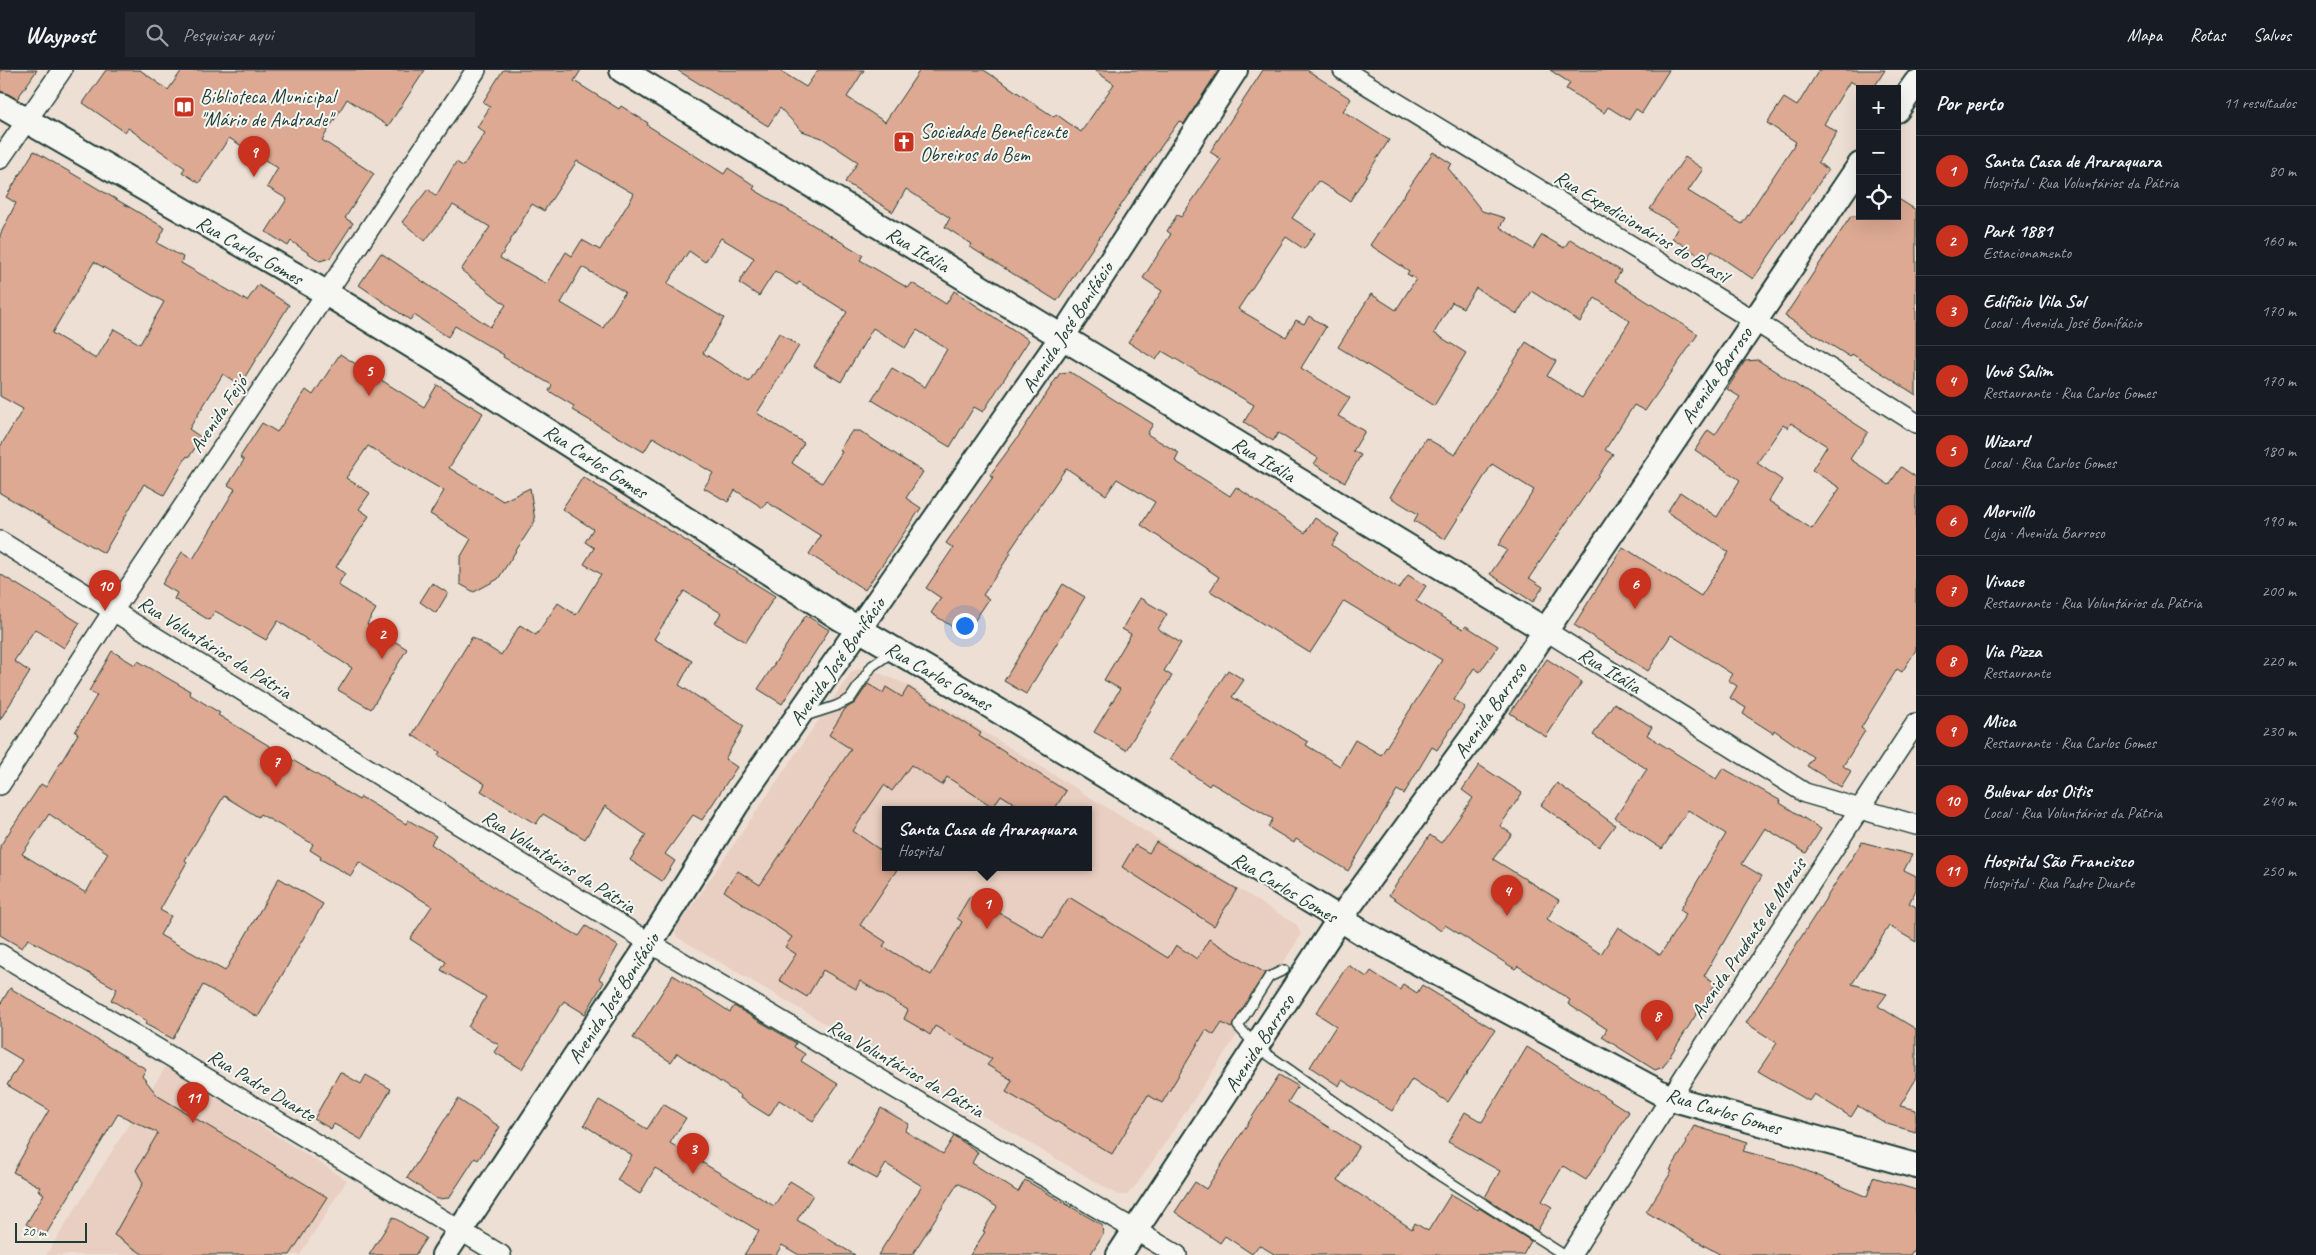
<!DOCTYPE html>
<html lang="pt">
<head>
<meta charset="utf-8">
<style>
	:root { --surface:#171b24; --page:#20242c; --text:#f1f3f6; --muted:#9ea1a6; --line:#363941; --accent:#c8321e }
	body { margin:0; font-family:Caveat,sans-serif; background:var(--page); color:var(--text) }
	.controls { position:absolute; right:15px; top:15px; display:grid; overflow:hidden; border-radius:0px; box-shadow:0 5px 20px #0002 }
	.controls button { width:45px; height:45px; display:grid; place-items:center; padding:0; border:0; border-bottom:1px solid var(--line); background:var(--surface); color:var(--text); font:25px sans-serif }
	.scale { position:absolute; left:15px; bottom:12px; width:72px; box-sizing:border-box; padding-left:5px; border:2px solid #1f3d34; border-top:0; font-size:14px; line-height:18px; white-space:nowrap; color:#1f3d34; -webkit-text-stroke:4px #f6f6f2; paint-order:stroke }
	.you { position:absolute; left:964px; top:555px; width:18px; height:18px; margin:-12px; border:4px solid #fff; border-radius:50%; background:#1a73e8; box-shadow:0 0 0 8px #1a73e833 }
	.badge { display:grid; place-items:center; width:32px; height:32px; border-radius:50%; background:var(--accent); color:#fff; font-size:16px; font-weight:700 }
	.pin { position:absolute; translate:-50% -41px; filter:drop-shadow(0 1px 2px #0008) }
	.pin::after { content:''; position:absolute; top:26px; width:18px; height:15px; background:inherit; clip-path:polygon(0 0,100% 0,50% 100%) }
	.popup { position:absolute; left:882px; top:736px; width:210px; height:65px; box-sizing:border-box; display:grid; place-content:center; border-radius:0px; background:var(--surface); filter:drop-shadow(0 1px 4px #0005); font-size:16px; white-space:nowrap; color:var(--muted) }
	.popup b { font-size:19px; color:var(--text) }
	.popup::after { content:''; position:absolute; left:50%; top:100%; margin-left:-10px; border:10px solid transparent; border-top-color:var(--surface) }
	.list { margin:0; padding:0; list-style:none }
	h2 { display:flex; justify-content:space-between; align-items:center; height:65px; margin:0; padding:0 20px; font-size:21px }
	h2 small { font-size:16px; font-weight:400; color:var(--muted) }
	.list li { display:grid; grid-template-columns:32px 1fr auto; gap:15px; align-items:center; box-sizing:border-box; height:70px; padding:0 20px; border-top:1px solid var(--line) }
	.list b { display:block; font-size:19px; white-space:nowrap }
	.list p { margin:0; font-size:16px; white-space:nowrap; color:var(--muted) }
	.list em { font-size:16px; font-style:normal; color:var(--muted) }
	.icon { flex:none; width:28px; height:28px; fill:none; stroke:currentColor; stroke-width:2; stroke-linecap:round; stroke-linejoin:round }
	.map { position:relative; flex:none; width:1916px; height:1185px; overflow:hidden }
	header { display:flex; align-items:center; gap:30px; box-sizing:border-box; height:70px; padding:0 25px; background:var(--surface); border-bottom:1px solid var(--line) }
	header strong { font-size:24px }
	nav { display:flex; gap:28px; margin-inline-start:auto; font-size:18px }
	.search { width:350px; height:45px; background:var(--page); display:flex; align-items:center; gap:12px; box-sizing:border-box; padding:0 18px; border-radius:0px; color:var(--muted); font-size:19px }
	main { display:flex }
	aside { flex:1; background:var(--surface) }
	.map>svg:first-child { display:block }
	.built { fill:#e9cfc1; fill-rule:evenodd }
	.building { fill:#dda992; stroke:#1f3d34; fill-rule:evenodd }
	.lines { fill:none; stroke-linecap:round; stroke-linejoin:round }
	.service-casing { stroke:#1f3d34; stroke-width:12 }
	.minor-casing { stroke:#1f3d34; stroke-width:22 }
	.tertiary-casing { stroke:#1f3d34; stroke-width:28 }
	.service { stroke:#f6f6f2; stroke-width:9 }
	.minor { stroke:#f6f6f2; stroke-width:19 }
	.tertiary { stroke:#f6f6f2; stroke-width:24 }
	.labels { text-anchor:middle; stroke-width:4; stroke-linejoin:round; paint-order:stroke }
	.poi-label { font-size:20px; fill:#1f3d34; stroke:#f6f6f2; text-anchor:start }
	.street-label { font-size:20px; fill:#1f3d34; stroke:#f6f6f2 }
</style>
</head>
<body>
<header>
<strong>Waypost</strong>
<div class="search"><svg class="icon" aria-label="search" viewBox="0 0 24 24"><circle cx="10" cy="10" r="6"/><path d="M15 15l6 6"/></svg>Pesquisar aqui</div>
<nav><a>Mapa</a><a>Rotas</a><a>Salvos</a></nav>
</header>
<main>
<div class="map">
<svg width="1916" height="1185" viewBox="0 0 1916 1185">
	<rect width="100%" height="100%" fill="#eedfd5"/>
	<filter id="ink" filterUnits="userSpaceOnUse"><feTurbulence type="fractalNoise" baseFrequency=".02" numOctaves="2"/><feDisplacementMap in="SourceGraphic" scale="10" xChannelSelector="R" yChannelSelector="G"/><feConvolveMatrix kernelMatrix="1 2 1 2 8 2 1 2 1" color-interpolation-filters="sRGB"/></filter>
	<g filter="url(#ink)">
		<g class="built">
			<path d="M865,597l45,19 387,239 4,10 -62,97 -101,151 -11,12h-9l-441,-258 -2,-4 3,-7 174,-255zM886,740h202v58h-202z"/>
			<polygon points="166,996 347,1110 300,1185 46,1185"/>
		</g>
		<g class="building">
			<polygon points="0,0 37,0 17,29 0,21"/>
			<polygon points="106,0 140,0 168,20 182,0 425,0 388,56 347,29 322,70 374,104 345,148 353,153 330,188 320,191 291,171 288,176 266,162 287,129 267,117 278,98 229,68 199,113 182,102 185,98 128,58 125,62 83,33"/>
			<path d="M503,0h78l-7,11 45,28 2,-3 27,17 -1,2 77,49 4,-6 27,18 -2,3 110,66 -3,5 48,28 4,-5 34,21 8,-13 75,49 -46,72 -9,-5 -24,40 -78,-47 20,-32 33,19 22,-38 -30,-19 -12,18 -32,-20 -32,54 -27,-16 33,-54 -48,-30 -2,3 -22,-14 -16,25 -20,-13 15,-25 -33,-20 -16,24 -16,-11 -22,33 57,34 -21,35 46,29 30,-49 20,13 -42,67 47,30 -12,20 30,20 20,-31 -3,-2 13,-19h8l63,41 -17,26 15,10 -56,82 -56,-36 12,-18 -54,-34 -4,6 -28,-18 -7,12 -24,-14 9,-15 -60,-36 -9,15 -72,-42 2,-4 -25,-15 3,-6 -49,-28 1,-2 -49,-29 -7,11 -34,-22 -4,5 -51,-35 22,-32 109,74 16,-22 -45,-35 29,-43 -37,-22 -28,36 -23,-19 26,-33 8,7 20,-34 7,4 22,-33 -8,-6 13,-20 -7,-5zM577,91l57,33 -34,56 -18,-10 -10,16 -6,-4 -19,32 -47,-26 32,-54 12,7zM582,197l43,25 -22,36 -42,-25z"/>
			<polygon points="677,0 779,0 806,17 818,0 864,0 847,27 885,52 920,0 984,0 1054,47 1056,44 1081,62 1114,14 1094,0 1219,0 1184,54 1179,51 1144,101 1057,231 970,177 972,174 945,157 950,148 906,119 893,142 845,112 858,92 822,68 802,61 780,38 768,56"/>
			<polygon points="1263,0 1307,0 1351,29 1343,41 1389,70 1350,131 1318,111 1292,148 1315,163 1304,179 1286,167 1238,239 1286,267 1296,250 1304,254 1309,246 1326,257 1301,298 1350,328 1338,346 1365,361 1353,381 1361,385 1345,412 1314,394 1318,388 1278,363 1273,371 1244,352 1254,335 1162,281 1156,290 1128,272 1162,221 1143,208 1171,164 1167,161 1177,145 1181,147 1221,89 1210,82"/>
			<polygon points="1550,0 1669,0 1642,43 1636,39 1629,50 1608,37 1604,43 1566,19 1570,13"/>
			<polygon points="1819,0 1885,0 1873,19 1863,19 1850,11 1824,54 1837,62 1818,92 1828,100 1753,209 1712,181 1706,190 1672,168 1678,157 1650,139 1685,87 1703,99 1688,121 1742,154 1796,72 1767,53 1784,28 1797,36"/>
			<path d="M34,81l131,77 -8,15 26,14 -2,6 66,38 11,-16 31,20 -49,80 -17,-11 -34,55 13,9 -13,19 -2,-1 -23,39 -20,-11 -40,69 -104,-60v-46l23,-38 -23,-13v-161l16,-32 -10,-6zM94,192l70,40 -24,42 -26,-15 -18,30 -44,-26z"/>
			<polygon points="1433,82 1452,94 1448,98 1482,141 1505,148 1500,157 1533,179 1542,165 1564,178 1570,169 1621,201 1615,211 1698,264 1645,341 1634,335 1605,380 1613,384 1529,508 1543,517 1533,532 1490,504 1507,480 1498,475 1534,420 1492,394 1445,469 1414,451 1418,444 1390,427 1426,368 1455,385 1526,272 1556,291 1547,306 1582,328 1630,251 1595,228 1580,252 1531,221 1517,244 1476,218 1463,238 1452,232 1434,263 1466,283 1434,336 1338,277 1371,224 1396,240 1416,209 1407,204 1409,201 1370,175"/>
			<polygon points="1897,128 1916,140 1916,325 1852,284 1850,287 1785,246 1851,146 1897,146"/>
			<polygon points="340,284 424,337 437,315 483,343 449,398 503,431 530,418 535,451 498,509 474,522 460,514 460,488 471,469 430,444 444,421 368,376 346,408 370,423 359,439 369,446 336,497 345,503 338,515 376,539 367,554 407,579 371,639 338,620 352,598 278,551 266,570 215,541 209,550 174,529 177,523 162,514 182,482 193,489 235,419 228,415 244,390 240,387 262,353 277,362 306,320 313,325"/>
			<path d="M1758,290l110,72 -18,27 39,26 12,-18 15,10v173l-14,22 -5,-3 -36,59 4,3 -22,35 8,5 -10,16 -34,-21 6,-9 -39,-27 -1,3 -30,-19 3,-6 -16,-10 7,-12 -9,-6 4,-6 -61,-39 -23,36 -74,-46 49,-78 78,49 28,-44 -62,-40 13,-20 37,25 23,-37 -45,-30 13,-20 7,5 25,-38 -13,-8 18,-28zM1791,353l36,23 -15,24 28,18 -28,41 -43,-28 13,-21 -25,-17 26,-38 5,3z"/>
			<polygon points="1070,302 1153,354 1147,364 1179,383 1175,391 1230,426 1236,417 1305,463 1315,448 1339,464 1332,475 1366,499 1399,519 1408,505 1426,516 1416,531 1463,559 1466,556 1498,576 1480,602 1474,598 1454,630 1465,637 1437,680 1432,677 1404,724 1397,720 1348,801 1296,769 1294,773 1268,757 1273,749 1211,713 1209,716 1170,689 1228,600 1244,610 1232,627 1308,672 1306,675 1340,696 1355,670 1381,685 1442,590 1344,531 1310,583 1210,521 1219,507 1141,455 1155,432 1117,409 1106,425 1066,398 1009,482 1011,483 983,525 989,529 965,565 931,543 941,528 926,518 953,478 946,473 993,407 990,405 1018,367 1060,303"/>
			<polygon points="583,407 775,526 746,572 715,553 721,543 684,521 654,569 692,591 679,615 744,656 725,689 737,697 702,750 693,745 665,784 675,791 662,811 630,790 646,765 605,736 585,769 543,744 536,754 481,721 485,714 438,685 440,682 412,665 472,567 501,585 520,555 536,565 558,533 576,545 601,504 584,494 594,478 585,472 593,459 562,439"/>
			<polygon points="0,504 80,553 64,578 35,559 14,591 30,602 0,650"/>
			<polygon points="432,513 448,523 436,543 420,532"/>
			<polygon points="1063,514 1085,527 1026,624 1004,611"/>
			<polygon points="1140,528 1167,544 1158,559 1181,573 1164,601 1172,606 1126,680 1094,662 1120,619 1104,610 1131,564 1122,559"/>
			<polygon points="806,545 829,560 782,634 758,619"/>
			<path d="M112,581l23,14 3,-4 52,30 -1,3 31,19 -2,2 141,85 2,-3 45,27 2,-4 28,16 -5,8 73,50 75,42 7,-10 32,20 -19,33 5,3 -19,32 -21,-13 -42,68 -28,-17 5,-7 -31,-18 18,-30 -45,-27 5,-8 -36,-23 22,-33 -73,-44 -8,14 -31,-17 1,-2 -11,-7 3,-6 -53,-30 -2,3 -34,-21 -39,64 2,2 -27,48 11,6 -11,19 65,36 54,-93 44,26 -65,113 -55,-32 -30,54 -28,-15 2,-3 -36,-21 6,-11 -89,-50 -6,9 -22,-13v-89l41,-62 5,3 32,-53 -3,-2 22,-37 -8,-4zM49,744l59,39 -22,40 -64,-39z"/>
			<polygon points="1547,589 1582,612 1546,667 1510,643"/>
			<polygon points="868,614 883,623 886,617 902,627 908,617 981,663 979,666 1066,721 1054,740 1025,740 1001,725 993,737 947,707 942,715 911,695 892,721 884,715 853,761 886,784 886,798 898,798 860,855 886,872 883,876 931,905 962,852 957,848 970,826 1043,868 1069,827 1168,888 1176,875 1197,889 1209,869 1265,903 1231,958 1222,953 1214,965 1206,960 1162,1033 1148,1025 1112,1084 1006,1022 1012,1010 987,995 992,989 935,956 930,965 918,957 904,949 908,940 860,911 856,919 823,900 807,927 779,910 796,884 785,877 792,867 724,821 738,801 760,815 851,679 829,665 845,639 855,633"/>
			<polygon points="1614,633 1652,657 1647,665 1716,709 1723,698 1781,731 1780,733 1821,759 1806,783 1765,758 1742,794 1762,806 1704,906 1716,913 1663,997 1655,1000 1602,967 1607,959 1568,934 1570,930 1518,896 1515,899 1445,855 1441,861 1389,825 1430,765 1441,773 1473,728 1462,720 1479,695 1522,723 1500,756 1512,764 1493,789 1559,830 1547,849 1601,884 1618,857 1660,885 1686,844 1680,840 1726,764 1688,740 1662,779 1615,748 1647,699 1593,665"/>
			<polygon points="1557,713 1615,755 1599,777 1541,735"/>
			<polygon points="1156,772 1237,819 1214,856 1122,797 1135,775 1149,783"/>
			<polygon points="1862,772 1912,785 1904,800 1916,806 1916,820 1909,833 1916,837 1916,872 1889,856 1852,914 1887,924 1878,936 1916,959 1916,1009 1900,1036 1916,1040 1916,1062 1887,1054 1858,1036 1851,1047 1814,1024 1809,1031 1758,1001 1777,973 1746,953"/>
			<polygon points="1348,895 1367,907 1371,901 1400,920 1403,914 1417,923 1422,915 1495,960 1448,1032 1412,1009 1392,1041 1342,1010 1339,1016 1310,997 1336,956 1316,943"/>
			<polygon points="673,905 730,942 734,936 796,973 794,977 805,984 801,991 838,1014 813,1051 779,1030 769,1046 740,1028 741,1026 677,983 671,992 633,968"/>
			<polygon points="10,918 146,999 142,1006 158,1026 327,1127 290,1185 144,1185 114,1165 143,1113 136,1100 158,1063 118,1044 45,1166 26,1154 44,1124 38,1120 40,1117 13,1102 49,1040 7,1015 22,990 0,977 0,935"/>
			<polygon points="1527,977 1629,1042 1586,1110 1563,1096 1542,1131 1552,1137 1537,1161 1485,1127 1500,1101 1448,1072 1465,1042 1482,1052"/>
			<polygon points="340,1002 361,1014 366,1005 391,1019 362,1070 334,1054 331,1059 314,1049"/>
			<polygon points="1279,1005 1298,1016 1288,1032 1359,1076 1338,1110 1412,1159 1415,1153 1428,1161 1451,1124 1478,1140 1479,1138 1531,1171 1523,1185 1276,1185 1259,1175 1252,1184 1225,1166 1220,1173 1175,1142 1195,1112 1206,1119"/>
			<polygon points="458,1029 500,1057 478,1090 475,1088 449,1128 437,1129 407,1108"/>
			<polygon points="599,1030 647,1059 663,1034 686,1048 670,1073 774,1136 790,1111 813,1125 797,1150 855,1185 799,1185 782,1175 776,1185 744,1185 759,1161 655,1098 640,1124 617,1110 632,1085 584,1055"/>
			<polygon points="881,1038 909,1054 905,1061 943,1084 954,1066 978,1082 972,1093 1018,1122 1025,1110 1102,1155 1103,1164 1090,1185 970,1185 985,1162 983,1161 997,1137 958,1113 912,1185 878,1185 922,1116 886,1094 877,1109 848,1093"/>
			<polygon points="1694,1056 1748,1072 1743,1081 1791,1094 1867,1127 1873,1107 1916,1120 1916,1176 1910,1185 1721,1185 1646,1142 1672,1101 1670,1100 1687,1073 1685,1072"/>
			<polygon points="393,1147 426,1168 415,1185 369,1185"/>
		</g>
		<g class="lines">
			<g class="service-casing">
				<g id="service">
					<polyline points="805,646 836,636 850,629 872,596 892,582"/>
					<polyline points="1284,900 1269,907 1238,956 1257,977 1442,1107 1564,1185"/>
				</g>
			</g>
			<g class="minor-casing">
				<g id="minor">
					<polyline points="1343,0 1753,250 1916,353"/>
					<polyline points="0,89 62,0"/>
					<polyline points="0,471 650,873 1177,1185"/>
					<polyline points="1545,560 1805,723 1916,755"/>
					<polyline points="0,715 113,541 476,0"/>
					<polyline points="0,884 501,1185"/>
					<polyline points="1571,1185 1687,1002 1916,653"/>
				</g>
			</g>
			<g class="tertiary-casing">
				<g id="tertiary">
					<polyline points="622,0 1545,560"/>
					<polyline points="0,35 326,223 457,303 840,548 979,629 1363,863 1670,1028 1916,1096"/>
					<polyline points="1897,40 1916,13"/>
					<polyline points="444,1185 650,873 736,735 1062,267 1235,0"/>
					<polyline points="1119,1185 1339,850 1490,643 1860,95"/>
				</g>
			</g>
			<use href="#service" class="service"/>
			<use href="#minor" class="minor"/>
			<use href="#tertiary" class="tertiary"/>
		</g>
	</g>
	<defs>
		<g id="library-square" transform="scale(1.125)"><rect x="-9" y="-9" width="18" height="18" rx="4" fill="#c8321e" stroke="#f6f6f2"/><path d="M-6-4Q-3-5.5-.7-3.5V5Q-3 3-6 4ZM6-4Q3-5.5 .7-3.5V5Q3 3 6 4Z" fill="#fff"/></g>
		<g id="church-square" transform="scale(1.125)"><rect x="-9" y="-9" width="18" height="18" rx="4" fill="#c8321e" stroke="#f6f6f2"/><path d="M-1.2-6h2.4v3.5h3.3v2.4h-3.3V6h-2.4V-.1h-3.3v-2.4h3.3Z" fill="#fff"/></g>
	</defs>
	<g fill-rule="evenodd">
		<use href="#library-square" x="184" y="37"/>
		<use href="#church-square" x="904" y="72"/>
	</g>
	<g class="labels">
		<g class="poi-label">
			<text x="200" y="33">Biblioteca Municipal<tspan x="200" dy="23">"Mário de Andrade"</tspan></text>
			<text x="920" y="68">Sociedade Beneficente<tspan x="920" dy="23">Obreiros do Bem</tspan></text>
		</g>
		<g class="street-label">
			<text transform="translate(1642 156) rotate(31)" y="7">Rua Expedicionários do Brasil</text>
			<text transform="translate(918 179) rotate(31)" y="7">Rua Itália</text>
			<text transform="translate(250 180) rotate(30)" y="7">Rua Carlos Gomes</text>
			<text transform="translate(1067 257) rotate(-57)" y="7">Avenida José Bonifácio</text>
			<text transform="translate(1716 305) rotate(-56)" y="7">Avenida Barroso</text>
			<text transform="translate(218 344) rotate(-56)" y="7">Avenida Feijó</text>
			<text transform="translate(1264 389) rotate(31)" y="7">Rua Itália</text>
			<text transform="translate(596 391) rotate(33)" y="7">Rua Carlos Gomes</text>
			<text transform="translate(215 577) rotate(32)" y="7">Rua Voluntários da Pátria</text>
			<text transform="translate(837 591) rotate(-55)" y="7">Avenida José Bonifácio</text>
			<text transform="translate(1610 600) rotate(32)" y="7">Rua Itália</text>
			<text transform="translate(939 606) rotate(30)" y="7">Rua Carlos Gomes</text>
			<text transform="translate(1490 640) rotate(-55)" y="7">Avenida Barroso</text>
			<text transform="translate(559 791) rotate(32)" y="7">Rua Voluntários da Pátria</text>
			<text transform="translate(1285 817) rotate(31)" y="7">Rua Carlos Gomes</text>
			<text transform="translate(1748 868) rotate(-56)" y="7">Avenida Prudente de Morais</text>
			<text transform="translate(613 928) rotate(-57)" y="7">Avenida José Bonifácio</text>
			<text transform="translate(1259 973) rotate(-57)" y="7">Avenida Barroso</text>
			<text transform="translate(906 998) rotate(30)" y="7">Rua Voluntários da Pátria</text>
			<text transform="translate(262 1015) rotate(31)" y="7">Rua Padre Duarte</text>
			<text transform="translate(1724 1041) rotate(17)" y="7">Rua Carlos Gomes</text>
		</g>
	</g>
</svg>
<div class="controls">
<button>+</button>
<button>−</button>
<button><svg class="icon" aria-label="locate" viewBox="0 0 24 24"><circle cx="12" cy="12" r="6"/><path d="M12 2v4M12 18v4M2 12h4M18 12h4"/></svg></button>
</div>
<div class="scale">20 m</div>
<div class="you"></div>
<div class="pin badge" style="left:987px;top:859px">1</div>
<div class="popup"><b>Santa Casa de Araraquara</b>Hospital</div>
<div class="pin badge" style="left:382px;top:589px">2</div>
<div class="pin badge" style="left:693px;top:1104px">3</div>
<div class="pin badge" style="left:1507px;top:846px">4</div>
<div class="pin badge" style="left:369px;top:326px">5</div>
<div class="pin badge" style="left:1635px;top:539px">6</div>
<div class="pin badge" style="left:276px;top:717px">7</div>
<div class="pin badge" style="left:1657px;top:971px">8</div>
<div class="pin badge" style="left:254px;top:107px">9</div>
<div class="pin badge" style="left:105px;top:541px">10</div>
<div class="pin badge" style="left:193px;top:1053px">11</div>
</div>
<aside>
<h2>Por perto<small>11 resultados</small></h2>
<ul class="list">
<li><span class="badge">1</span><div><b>Santa Casa de Araraquara</b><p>Hospital · Rua Voluntários da Pátria</p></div><em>80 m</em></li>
<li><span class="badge">2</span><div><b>Park 1881</b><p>Estacionamento</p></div><em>160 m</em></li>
<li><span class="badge">3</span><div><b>Edifício Vila Sol</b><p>Local · Avenida José Bonifácio</p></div><em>170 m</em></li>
<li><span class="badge">4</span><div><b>Vovô Salim</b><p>Restaurante · Rua Carlos Gomes</p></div><em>170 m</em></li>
<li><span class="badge">5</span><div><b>Wizard</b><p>Local · Rua Carlos Gomes</p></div><em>180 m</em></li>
<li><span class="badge">6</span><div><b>Morvillo</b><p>Loja · Avenida Barroso</p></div><em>190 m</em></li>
<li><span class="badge">7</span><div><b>Vivace</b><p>Restaurante · Rua Voluntários da Pátria</p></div><em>200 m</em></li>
<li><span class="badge">8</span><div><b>Via Pizza</b><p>Restaurante</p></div><em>220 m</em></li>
<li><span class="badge">9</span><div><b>Mica</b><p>Restaurante · Rua Carlos Gomes</p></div><em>230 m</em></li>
<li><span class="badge">10</span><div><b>Bulevar dos Oitis</b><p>Local · Rua Voluntários da Pátria</p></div><em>240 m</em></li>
<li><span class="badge">11</span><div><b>Hospital São Francisco</b><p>Hospital · Rua Padre Duarte</p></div><em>250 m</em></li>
</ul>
</aside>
</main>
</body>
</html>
